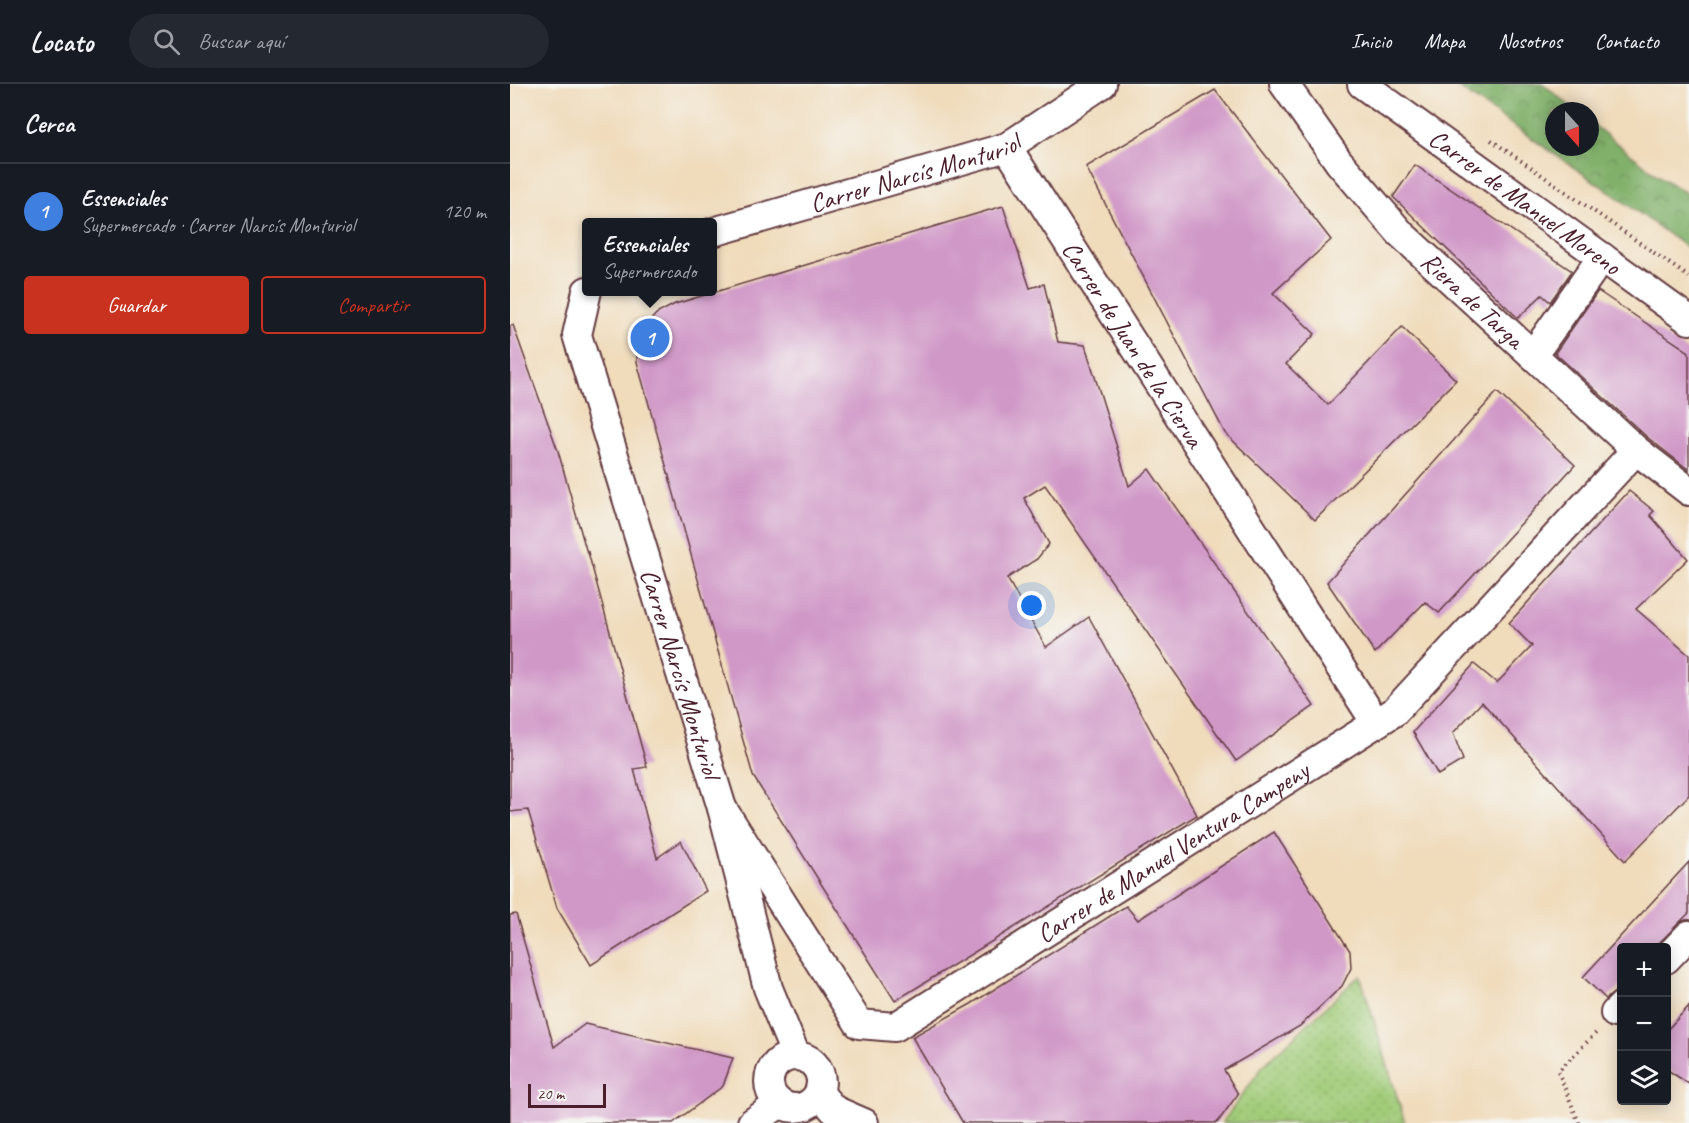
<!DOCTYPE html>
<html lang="es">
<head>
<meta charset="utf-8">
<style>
	:root { --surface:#171b24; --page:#242831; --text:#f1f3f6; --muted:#9ea1a6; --line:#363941; --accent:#c8321e }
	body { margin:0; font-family:Caveat,sans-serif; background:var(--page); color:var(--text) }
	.controls { position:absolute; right:18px; bottom:18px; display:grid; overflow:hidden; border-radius:6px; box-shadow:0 3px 15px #0003 }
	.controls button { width:54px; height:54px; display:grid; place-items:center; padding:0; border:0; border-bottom:2px solid var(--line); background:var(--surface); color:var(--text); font:30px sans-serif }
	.compass { position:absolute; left:1035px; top:18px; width:54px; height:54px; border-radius:50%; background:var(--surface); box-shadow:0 3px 15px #0003; rotate:159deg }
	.scale { position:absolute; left:18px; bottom:15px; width:78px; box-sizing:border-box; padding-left:6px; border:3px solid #4a1f2b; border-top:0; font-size:16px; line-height:21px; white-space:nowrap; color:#4a1f2b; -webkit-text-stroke:4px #f6f6f2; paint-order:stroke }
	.you { position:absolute; left:522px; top:522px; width:21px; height:21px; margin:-15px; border:4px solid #fff; border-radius:50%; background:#1a73e8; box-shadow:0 0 0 9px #1a73e833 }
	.badge { display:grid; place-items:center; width:39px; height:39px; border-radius:50%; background:var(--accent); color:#fff; font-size:20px; font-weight:700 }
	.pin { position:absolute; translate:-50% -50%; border:3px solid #fff; box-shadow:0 2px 6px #0006 }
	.popup { position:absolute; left:72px; top:134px; width:135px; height:78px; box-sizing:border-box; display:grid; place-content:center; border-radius:6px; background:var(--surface); filter:drop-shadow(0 2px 4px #0005); font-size:20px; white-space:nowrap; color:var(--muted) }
	.popup b { font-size:22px; color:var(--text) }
	.popup::after { content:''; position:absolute; left:50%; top:100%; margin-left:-12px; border:12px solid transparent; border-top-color:var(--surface) }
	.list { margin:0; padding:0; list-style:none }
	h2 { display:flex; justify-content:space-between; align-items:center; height:78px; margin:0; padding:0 24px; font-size:26px }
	h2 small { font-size:20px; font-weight:400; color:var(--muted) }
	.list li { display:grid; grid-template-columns:39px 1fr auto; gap:18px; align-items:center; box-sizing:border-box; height:96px; padding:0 24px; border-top:2px solid var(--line) }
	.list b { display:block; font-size:22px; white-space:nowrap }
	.list p { margin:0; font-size:20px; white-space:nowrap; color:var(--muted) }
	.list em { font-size:20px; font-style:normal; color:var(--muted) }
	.actions { display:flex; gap:12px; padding:18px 24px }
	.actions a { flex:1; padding:14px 0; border:2px solid var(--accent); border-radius:6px; text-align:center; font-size:21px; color:var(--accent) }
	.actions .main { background:var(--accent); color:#fff }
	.icon { flex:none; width:33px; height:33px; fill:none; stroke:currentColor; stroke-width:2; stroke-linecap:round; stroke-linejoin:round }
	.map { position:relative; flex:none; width:1179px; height:1039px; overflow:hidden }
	header { display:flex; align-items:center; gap:36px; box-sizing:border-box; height:84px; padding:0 30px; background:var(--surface); border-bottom:2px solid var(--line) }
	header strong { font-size:28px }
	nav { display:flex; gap:33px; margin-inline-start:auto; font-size:21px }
	.search { width:420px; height:54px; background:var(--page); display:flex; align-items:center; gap:15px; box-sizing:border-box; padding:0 21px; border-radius:33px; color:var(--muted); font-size:22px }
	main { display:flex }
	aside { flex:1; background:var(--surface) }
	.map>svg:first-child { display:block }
	.green { fill:url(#green-dots); stroke:#767652; stroke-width:1.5 }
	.forest { fill:url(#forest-crowns); stroke:#65684a; stroke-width:1.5 }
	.building { fill:#d098c7 }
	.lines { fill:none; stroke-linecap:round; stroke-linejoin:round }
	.street-casing { stroke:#633b41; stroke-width:32 }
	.path { stroke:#633b41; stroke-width:4; stroke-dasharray:1.5 4.5; stroke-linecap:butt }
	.street { stroke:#fff; stroke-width:28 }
	.labels { text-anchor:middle; stroke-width:4.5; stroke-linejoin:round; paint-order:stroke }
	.street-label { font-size:26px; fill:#4a1f2b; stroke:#f6f6f2 }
</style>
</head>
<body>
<header>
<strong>Locato</strong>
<div class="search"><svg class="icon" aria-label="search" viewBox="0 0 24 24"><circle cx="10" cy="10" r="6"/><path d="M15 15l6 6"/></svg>Buscar aquí</div>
<nav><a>Inicio</a><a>Mapa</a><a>Nosotros</a><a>Contacto</a></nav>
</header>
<main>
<aside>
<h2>Cerca<small></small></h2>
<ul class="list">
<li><span class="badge" style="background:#3f7fe0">1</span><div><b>Essenciales</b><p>Supermercado · Carrer Narcís Monturiol</p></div><em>120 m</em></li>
</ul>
<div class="actions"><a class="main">Guardar</a><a>Compartir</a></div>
</aside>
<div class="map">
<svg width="1179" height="1039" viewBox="0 0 1179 1039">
	<defs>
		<pattern id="green-dots" width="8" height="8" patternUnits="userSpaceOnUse" patternTransform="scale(1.5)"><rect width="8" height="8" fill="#a1cc79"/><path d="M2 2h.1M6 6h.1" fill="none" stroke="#8caf69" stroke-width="1.8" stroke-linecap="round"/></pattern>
		<pattern id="forest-crowns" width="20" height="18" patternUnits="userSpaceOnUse" patternTransform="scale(1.5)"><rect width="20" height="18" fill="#80b069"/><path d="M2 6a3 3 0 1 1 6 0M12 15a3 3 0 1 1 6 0" fill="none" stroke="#6b8f57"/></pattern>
	</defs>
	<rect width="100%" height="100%" fill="#f6f6f2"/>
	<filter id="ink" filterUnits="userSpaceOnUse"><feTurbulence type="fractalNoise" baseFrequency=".0167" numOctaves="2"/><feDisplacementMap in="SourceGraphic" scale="12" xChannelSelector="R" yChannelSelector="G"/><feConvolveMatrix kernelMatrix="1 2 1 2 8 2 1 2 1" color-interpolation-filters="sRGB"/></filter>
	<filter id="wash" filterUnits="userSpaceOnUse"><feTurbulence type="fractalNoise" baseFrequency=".008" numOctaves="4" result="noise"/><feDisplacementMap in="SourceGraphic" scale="24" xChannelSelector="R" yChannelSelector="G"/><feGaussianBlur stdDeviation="1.35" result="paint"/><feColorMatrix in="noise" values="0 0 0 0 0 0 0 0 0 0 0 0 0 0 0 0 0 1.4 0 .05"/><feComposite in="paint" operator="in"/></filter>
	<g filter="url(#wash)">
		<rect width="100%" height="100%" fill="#f0dbbb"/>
		<polygon class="green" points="850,891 895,1039 712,1039 753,982"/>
		<polygon class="forest" points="943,0 1033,0 1066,27 1044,27 1044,63 1080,63 1080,38 1147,91 1179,111 1179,165 1114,118"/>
		<g id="blocks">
			<g class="building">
				<polygon points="705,6 821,156 763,209 805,250 776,280 818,321 892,243 946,296 805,436 715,349 576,83"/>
				<polygon points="905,81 1062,187 1040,218 1032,211 1008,234 883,113"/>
				<polygon points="493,122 520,204 534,200 548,258 575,261 619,402 639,385 804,622 726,677 535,401 514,414 539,460 527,475 497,494 536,563 579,533 687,731 385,917 243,692 127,278 127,252 146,230 165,220"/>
				<polygon points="1088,207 1179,268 1179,386 1137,353 1045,269"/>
				<polygon points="3,241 48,367 77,469 78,468 137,683 124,685 147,774 171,757 196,807 81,881 47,824 18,726 0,728 0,242"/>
				<polygon points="987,308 1065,381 929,529 915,518 865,569 817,498"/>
				<polygon points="1119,407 1144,427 1140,431 1178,475 1126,525 1179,571 1179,711 1115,777 972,618 943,649 953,676 928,691 903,648 964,580 987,599 1022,562 999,539"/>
				<polygon points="764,748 840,867 841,884 832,902 790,942 714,986 728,1010 707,1039 453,1039 402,953 461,920 616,822 628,836"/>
				<polygon points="1179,778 1179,829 1144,864 1112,864 1112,902 1096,915 1073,893"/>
				<polygon points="6,830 44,963 75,940 223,974 213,1002 163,1039 0,1039 0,831"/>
				<polygon points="1179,922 1179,1000 1156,985 1156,947"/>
			</g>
		</g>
	</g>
	<g filter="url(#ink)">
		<use href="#blocks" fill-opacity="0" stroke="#633b41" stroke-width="1.5"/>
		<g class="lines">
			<g class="street-casing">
				<g id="street">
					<path id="s1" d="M774,0l55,78 62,72 235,216 53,41"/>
					<path id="s2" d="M852,0l327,236"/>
					<path id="s3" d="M497,63l369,576"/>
					<path id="s4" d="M203,148l294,-85 95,-63"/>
					<path id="s5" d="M77,207l-10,44 145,473 46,180 28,68"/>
					<polyline points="1023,271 1092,173"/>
					<path id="s6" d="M212,724l137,216 36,3 499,-315 242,-262"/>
					<polyline points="1156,875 1179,851"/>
					<polyline points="1105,929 1112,922"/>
					<circle cx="285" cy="998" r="26"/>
					<polyline points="309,1009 324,1026 354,1039"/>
					<polyline points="242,1039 270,1019"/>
				</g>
			</g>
			<g class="path">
				<polyline points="981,56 1179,193"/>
				<polyline points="1069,1039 1048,987 1088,947"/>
			</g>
			<use href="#street" class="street"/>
		</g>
	</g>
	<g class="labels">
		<g class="street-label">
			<text dy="9" stroke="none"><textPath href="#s4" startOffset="210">Carrer Narcís Monturiol</textPath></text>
			<text dy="9" stroke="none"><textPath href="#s2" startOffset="201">Carrer de Manuel Moreno</textPath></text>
			<text dy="9" stroke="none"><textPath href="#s1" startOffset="288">Riera de Targa</textPath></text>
			<text dy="9" stroke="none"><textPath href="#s3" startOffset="234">Carrer de Juan de la Cierva</textPath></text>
			<text dy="9" stroke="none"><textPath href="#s5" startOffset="399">Carrer Narcís Monturiol</textPath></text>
			<text dy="9" stroke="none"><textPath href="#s6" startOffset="620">Carrer de Manuel Ventura Campeny</textPath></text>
		</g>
	</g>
</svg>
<div class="controls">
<button>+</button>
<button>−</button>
<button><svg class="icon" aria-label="layers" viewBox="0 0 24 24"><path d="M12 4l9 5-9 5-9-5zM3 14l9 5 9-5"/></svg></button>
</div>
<svg class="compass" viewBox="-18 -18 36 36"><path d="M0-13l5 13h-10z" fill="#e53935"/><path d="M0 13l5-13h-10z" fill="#9ea1a6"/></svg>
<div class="scale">20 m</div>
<div class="you"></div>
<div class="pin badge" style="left:140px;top:254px;background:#3f7fe0">1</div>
<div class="popup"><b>Essenciales</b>Supermercado</div>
</div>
</main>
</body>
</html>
